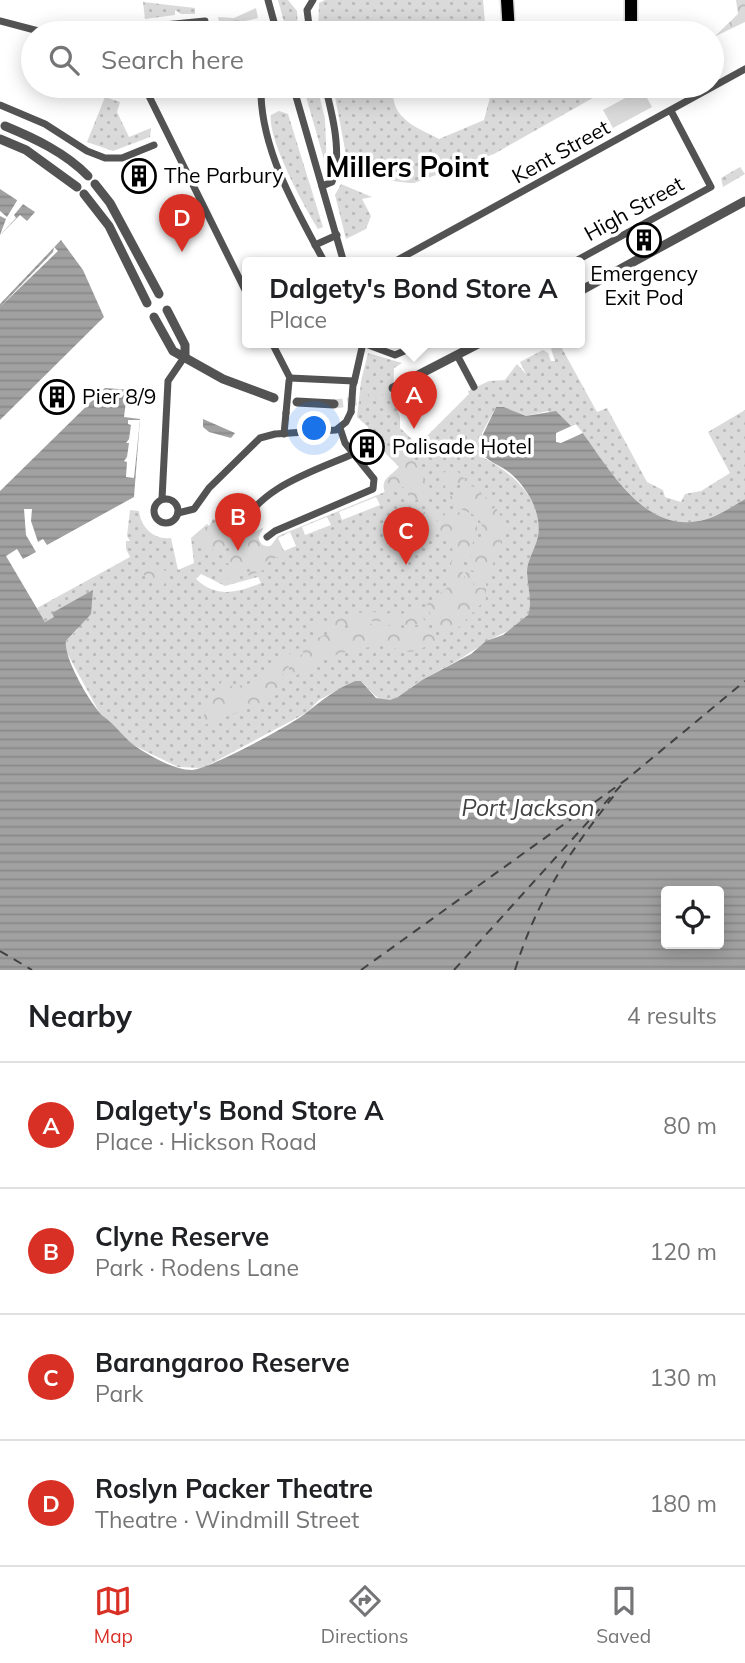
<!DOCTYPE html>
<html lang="en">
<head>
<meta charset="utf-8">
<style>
	:root { --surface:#fff; --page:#f6f6f6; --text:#202124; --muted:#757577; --line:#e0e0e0; --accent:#d93025 }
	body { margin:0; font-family:Mulish,sans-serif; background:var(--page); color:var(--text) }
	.controls { position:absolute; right:21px; bottom:21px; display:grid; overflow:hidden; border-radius:7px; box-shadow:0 4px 18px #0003 }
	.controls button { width:63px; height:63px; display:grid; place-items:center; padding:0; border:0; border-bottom:2px solid var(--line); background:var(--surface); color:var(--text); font:35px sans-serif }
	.you { position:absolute; left:315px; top:429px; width:24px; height:24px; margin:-18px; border:5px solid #fff; border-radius:50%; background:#1a73e8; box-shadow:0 0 0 10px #1a73e833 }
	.badge { display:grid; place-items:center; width:46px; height:46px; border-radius:50%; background:var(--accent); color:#fff; font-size:23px; font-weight:700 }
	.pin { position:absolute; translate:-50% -58px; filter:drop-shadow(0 2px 4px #0008) }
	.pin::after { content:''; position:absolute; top:37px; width:24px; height:21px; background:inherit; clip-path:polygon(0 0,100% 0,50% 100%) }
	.popup { position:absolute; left:242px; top:257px; width:343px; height:91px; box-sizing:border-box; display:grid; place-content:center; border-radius:7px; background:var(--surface); filter:drop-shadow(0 2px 5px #0005); font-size:23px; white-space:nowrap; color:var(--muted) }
	.popup b { font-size:26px; color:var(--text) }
	.popup::after { content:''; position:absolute; left:50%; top:100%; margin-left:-14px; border:14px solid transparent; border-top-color:var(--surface) }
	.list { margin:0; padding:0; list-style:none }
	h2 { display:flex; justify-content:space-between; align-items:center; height:91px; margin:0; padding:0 28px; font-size:30px }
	h2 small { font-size:23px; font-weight:400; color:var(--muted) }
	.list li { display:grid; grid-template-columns:46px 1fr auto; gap:21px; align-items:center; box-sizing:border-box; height:126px; padding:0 28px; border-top:2px solid var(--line) }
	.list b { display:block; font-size:26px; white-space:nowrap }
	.list p { margin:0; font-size:23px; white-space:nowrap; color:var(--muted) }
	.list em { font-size:23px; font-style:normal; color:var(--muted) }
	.icon { flex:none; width:38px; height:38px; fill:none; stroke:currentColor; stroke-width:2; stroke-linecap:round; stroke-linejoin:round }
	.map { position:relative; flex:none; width:745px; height:970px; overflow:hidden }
	.search { position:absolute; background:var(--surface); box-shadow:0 4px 18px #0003; left:21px; right:21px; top:21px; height:77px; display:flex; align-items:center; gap:18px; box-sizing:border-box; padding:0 24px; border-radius:38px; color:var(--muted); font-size:26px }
	.sheet { height:595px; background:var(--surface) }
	nav { display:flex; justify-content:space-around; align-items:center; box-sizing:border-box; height:98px; border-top:2px solid var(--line); background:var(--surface); font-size:19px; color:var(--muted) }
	nav a { display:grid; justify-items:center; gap:4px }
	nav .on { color:var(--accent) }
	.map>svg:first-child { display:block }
	.grass { fill:url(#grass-dots); fill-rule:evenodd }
	.forest { fill:url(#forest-crowns) }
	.garden { fill:#dadada }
	.water { fill:url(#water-rules); fill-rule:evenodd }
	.pier { fill:#fff }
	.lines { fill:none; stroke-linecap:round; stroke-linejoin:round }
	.ferry { stroke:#424242; stroke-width:2; stroke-dasharray:9 7; stroke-linecap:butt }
	.tertiary-tunnel { stroke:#d9d9d9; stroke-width:9; stroke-dasharray:9 4.5; stroke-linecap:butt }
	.motorway-casing { stroke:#dbdbdb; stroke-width:15 }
	.minor { stroke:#535353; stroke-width:7 }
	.tertiary { stroke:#535353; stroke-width:9 }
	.motorway { stroke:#000; stroke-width:12 }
	.minor-bridge { stroke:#535353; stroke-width:7 }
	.labels { text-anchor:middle; stroke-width:7; stroke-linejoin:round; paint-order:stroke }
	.street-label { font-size:21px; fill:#000; stroke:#fff }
	.poi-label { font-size:21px; fill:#000; stroke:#fff; text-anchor:start }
	.water-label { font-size:23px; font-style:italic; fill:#424242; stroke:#fff }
	.district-label { font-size:28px; font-weight:bold; fill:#000; stroke:#fff }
</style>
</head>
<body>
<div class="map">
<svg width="745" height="970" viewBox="0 0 745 970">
	<defs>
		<pattern id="grass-dots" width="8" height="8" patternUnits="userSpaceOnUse" patternTransform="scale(1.75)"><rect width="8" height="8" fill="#dadada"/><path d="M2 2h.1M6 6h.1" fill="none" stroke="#b9b9b9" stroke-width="1.8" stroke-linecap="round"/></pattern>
		<pattern id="forest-crowns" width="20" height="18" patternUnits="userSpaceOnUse" patternTransform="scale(1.75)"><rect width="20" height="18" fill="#dadada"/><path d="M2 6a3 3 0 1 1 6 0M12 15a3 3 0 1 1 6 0" fill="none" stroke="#b9b9b9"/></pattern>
		<pattern id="water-rules" width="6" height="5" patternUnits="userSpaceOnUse" patternTransform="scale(1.75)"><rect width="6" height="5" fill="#a1a1a1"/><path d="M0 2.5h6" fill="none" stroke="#898989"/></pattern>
	</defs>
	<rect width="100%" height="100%" fill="#fff"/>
	<g class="grass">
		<polygon points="278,0 288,0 297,11 298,33 287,33"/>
		<polygon points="325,0 483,0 486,33 318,33 319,3"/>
		<polygon points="143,2 195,8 195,14 181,14 175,10 175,15 145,19"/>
		<polygon points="303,86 317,86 325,119 327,170"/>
		<path d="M333,86h61c-6,31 21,41 45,53l45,-19 9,-34h47l10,4 28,3 36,-7 -120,68 -80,29c-21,0 -52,-9 -67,-23z"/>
		<polygon points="105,97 120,102 117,112 129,137 151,128 150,137 113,151 87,142"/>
		<path d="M279,111l9,3 35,113 -5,2c-14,-22 -51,-91 -47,-114z"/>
		<polygon points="740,167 745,174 723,187 721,178"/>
		<polygon points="341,184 372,197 362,199 371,216 366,229 346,239 335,195"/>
		<path d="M559,343l38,69 10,-4 40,74 16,8 2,7 16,5 4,-8 16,-3 29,-18 -22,-41 37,-22v89c-12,7 -25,16 -38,20 -64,19 -98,-53 -131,-95l-5,2 -23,-15 -22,5 -22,-9h-8l-14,26 2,25c29,15 63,45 53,82 -3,11 -9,20 -10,31 -1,14 9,34 -1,47 -10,13 -27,15 -40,24 -23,16 -40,25 -64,38 -11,5 -19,18 -31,20 -15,2 -20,-10 -30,-19h-6l-36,19 -13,13 -103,55 -25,-1 -47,-23 -32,-32 -33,-61v-10l12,-12 -25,-15 2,3 -10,5 -8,-14 93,-51 -4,-8v-8h4l-3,-5 3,-26 9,1c2,17 15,29 32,27l7,32 16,-7 -3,-25 16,-14 2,2 4,-7 15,6 -2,5 6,6h14l17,-8 -5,10 4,7 8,2 8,-11 114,-47 7,-22 -31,-32v-8l-11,-10 4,-36 7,-28 34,10 -8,5 -1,33 7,16v11l18,17 51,-51 -1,-3 21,-10 16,-1 12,-16 9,10 -6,-12 23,-12 5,3 3,8h4l-4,-12zM376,497l4,8 -38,15 -3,-8zM327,517l4,8 -26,10 -3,-8zM290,532l6,14 -12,5 -6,-13zM201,574l24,12 33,-9 3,6c-23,10 -45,15 -65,-4z"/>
	</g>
	<g class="forest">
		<polygon points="736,0 745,0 745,22 714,37 738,14"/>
		<polygon points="256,8 258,18 237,23 219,22 218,17 234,18"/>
		<path d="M402,449l10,5 9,22 13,17 -11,2 -11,8 -8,-16 -19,6c-5,-15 5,-16 14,-26l-6,-11z"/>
		<polygon points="454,468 466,480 446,489 440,474"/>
		<path d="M472,486l18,15 -4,4 5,5 4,-3c22,26 -5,52 -9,79h-8v-6l-5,-2 1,-7 -8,-2c3,-13 18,-30 16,-43 -4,-18 -30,-13 -38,-31l5,2z"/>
		<polygon points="447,509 468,515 477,523 477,534 465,560 453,557 451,537 432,533 421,517 424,512 431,512 436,521 443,518"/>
		<polygon points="206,527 218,535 221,529 232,536 257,534 260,543 266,547 273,545 277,538 285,555 266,561 264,567 275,566 241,578 253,569 243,565 227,580 224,573 229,564 222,561 234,557 231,544 226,544 218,558 213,554 212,547 198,542 197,536"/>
		<polygon points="452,558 464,562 460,589 432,617 426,605 448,587"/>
		<polygon points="150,562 171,574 161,589 143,574"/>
		<polygon points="466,571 471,572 474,587 486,588 486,599 458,628 445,636 437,621 432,620 461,593"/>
		<path d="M418,610l7,11c-17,9 -31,0 -50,0 -21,0 -41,7 -60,15l-4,-8c18,-9 38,-15 58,-16 17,0 33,5 49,-2z"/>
		<path d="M429,621v6l10,15c-9,0 -18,9 -29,10 -10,0 -17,-6 -26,-6 -37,1 -71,15 -100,39l-6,-7 15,-10 -4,-5 15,-10 -4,-6c21,-12 47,-22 72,-23 22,0 38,11 57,-3z"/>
		<polygon points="298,648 301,653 286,663 289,667 275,678 282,686 255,706 202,726 205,708 222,681 228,686 247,685"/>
	</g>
	<polygon class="garden" points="642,89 652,107 613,128 603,110"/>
	<g class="water">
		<polygon points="0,189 35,212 27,221 20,215 0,235"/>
		<polygon points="61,240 83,270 104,317 0,420 0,304"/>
		<path d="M105,388l26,2 -4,3 -3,24 16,2 -6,78 -87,48 -4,-6 -5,3 -7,-21 1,-12h-8l2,26 10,17 -13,7 -6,-10 -11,7 39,66 9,-5 -2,-4 41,-23 -2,24 -25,27c-3,16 25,64 37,75 13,9 22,24 35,32 14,9 37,22 54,22 18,-1 99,-45 114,-57 16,-13 30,-24 49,-32h6l15,17 14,2 8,-3 24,-17 49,-26 15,-13 17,-6 25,-20c5,-14 -1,-29 -1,-43 0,-11 7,-21 10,-32 7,-24 -9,-52 -27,-67 -12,-10 -28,-12 -32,-28l18,-38h8l22,9 30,-5 15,15 5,-2c33,42 67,114 131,95 13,-4 26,-13 38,-20v471h-745v-479zM666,891h53v53h-53z"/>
		<polygon points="203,419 235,433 231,438 209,432 203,427"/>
	</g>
	<g class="pier">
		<polygon points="18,199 24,203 14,215 16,218 0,235 6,219 0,216 0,211 7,217"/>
		<polygon points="54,247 58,251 0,307 53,252"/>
		<polygon points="128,420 140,420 134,478 126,477 127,462 124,461 127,457 129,443 126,443 129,439 131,425 128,424"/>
		<polygon points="576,424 583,433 561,443 556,442 556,433"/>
	</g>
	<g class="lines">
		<g class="ferry">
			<polyline points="0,951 32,970"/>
			<polyline points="361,970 627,779 745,681"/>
			<polyline points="454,970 624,782"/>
			<path d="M515,970c22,-71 55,-119 101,-177"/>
		</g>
		<polyline class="tertiary-tunnel" points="334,404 365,400 393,388"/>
		<g class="motorway-casing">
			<g id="motorway">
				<polyline points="507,0 509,33"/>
				<polyline points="631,33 631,0"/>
			</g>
		</g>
		<g class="minor">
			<polyline points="268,0 277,33"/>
			<polyline points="0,21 46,33"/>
			<polyline points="83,33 205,21"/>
			<polyline points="310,33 307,10 313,0"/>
			<polyline points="144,86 248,296"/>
			<polyline points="230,86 261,95 294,90"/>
			<polyline points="293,86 344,263"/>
			<path d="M261,95c2,59 36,116 64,168"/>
			<polyline points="0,105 45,124 87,151 105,158 122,158 154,145"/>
			<path d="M322,186l10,-4c11,-27 0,-69 -7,-96"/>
			<polyline points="315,245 337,235"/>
			<polyline points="392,263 745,69"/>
			<polyline points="572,263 711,187 671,111"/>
			<polyline points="272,343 290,378"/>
			<polyline points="363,343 395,355 423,343"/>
			<polyline points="457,355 474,387"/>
			<polyline points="290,378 354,381"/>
			<polyline points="354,383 363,343"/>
			<polyline points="284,434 286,413"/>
			<circle cx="166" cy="511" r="12"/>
			<polyline points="162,499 168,381 185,356"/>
			<polyline points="178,513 194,509 209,488 260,438 275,434 336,430 346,422 351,412"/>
			<path d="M238,532c21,-45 71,-59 115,-78"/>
			<polyline points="267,537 275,531 373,489 374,479 345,443 340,428"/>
		</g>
		<g class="tertiary">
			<path d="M5,126c29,12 61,27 83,50"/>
			<polyline points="0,139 26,150 77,187"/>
			<polyline points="95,184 110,203 159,294"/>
			<polyline points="84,194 109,226 147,303"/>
			<polyline points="580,291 745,201"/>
			<polyline points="167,310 185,345 185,356"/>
			<polyline points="154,317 173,351 223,379 274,398"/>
			<polyline points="393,388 480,343"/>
			<polyline points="297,402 334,404"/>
		</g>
		<use href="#motorway" class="motorway"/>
		<g class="minor-bridge">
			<polyline points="351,412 353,385"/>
			<polyline points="286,413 289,381"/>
		</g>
	</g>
	<defs>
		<g id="building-ring" transform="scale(1.75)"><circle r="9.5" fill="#fff" stroke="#000" stroke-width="1.5"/><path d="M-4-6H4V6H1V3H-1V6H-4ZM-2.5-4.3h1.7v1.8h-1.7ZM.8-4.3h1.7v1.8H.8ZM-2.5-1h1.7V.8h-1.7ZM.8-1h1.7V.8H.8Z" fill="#000"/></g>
	</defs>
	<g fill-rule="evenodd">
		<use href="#building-ring" x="139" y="176"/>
		<use href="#building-ring" x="644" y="240"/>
		<use href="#building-ring" x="57" y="397"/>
		<use href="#building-ring" x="367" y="447"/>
	</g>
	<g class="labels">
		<g class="street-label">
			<text transform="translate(561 152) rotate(-29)" y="7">Kent Street</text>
			<text transform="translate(634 209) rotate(-29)" y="7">High Street</text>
		</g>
		<g class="poi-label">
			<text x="164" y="183">The Parbury</text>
			<text x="644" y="281" text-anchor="middle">Emergency<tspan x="644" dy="24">Exit Pod</tspan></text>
			<text x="82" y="404">Pier 8/9</text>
			<text x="392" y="454">Palisade Hotel</text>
		</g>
		<g class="water-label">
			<text x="528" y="816">Port Jackson</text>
		</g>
		<g class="district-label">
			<text x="407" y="177">Millers Point</text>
		</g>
	</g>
</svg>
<div class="controls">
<button><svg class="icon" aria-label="locate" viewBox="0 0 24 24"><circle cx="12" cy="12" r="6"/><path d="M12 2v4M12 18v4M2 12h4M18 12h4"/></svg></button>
</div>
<div class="you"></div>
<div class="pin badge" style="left:414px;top:429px">A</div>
<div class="popup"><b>Dalgety's Bond Store A</b>Place</div>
<div class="pin badge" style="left:238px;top:551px">B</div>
<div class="pin badge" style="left:406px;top:565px">C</div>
<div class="pin badge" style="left:182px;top:252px">D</div>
<div class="search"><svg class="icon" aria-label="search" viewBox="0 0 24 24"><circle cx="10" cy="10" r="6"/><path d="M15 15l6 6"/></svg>Search here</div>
</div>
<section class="sheet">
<h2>Nearby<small>4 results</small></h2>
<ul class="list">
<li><span class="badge">A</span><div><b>Dalgety's Bond Store A</b><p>Place · Hickson Road</p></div><em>80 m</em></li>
<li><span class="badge">B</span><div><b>Clyne Reserve</b><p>Park · Rodens Lane</p></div><em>120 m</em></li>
<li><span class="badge">C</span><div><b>Barangaroo Reserve</b><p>Park</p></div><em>130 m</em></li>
<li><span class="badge">D</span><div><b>Roslyn Packer Theatre</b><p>Theatre · Windmill Street</p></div><em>180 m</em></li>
</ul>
</section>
<nav>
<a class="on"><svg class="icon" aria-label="map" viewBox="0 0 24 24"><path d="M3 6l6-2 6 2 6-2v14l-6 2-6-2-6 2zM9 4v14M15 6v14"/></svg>Map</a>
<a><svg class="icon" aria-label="directions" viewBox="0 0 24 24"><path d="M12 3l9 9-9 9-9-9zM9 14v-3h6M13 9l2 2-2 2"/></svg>Directions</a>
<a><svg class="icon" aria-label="saved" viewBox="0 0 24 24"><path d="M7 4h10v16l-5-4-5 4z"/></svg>Saved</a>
</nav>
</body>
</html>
